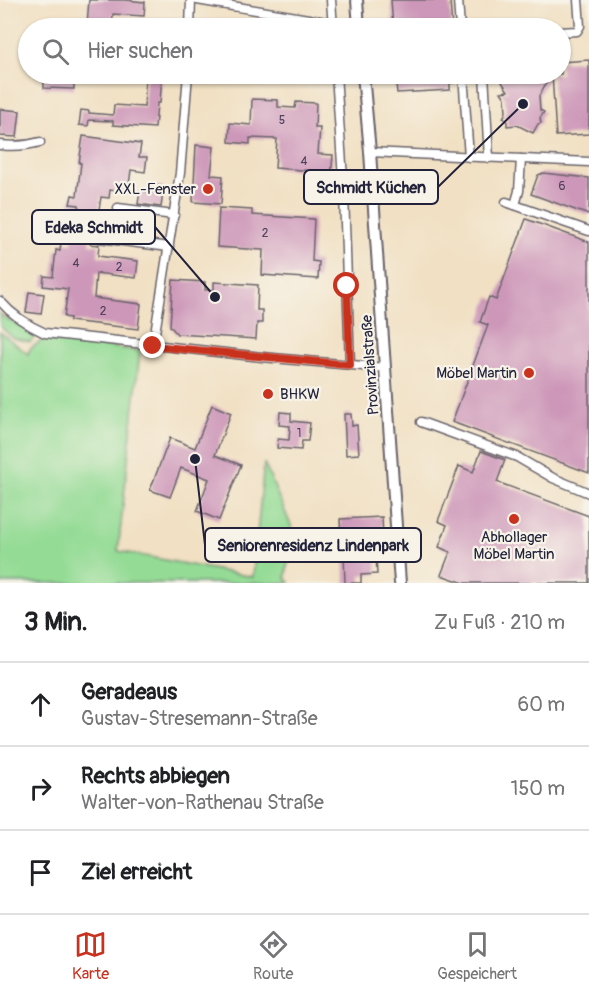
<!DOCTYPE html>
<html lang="de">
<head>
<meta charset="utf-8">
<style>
	:root { --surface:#fff; --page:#f2f2f2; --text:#202124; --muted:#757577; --line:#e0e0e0; --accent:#c8321e }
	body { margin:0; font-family:Pangolin,sans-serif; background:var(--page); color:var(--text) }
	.stop { position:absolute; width:18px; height:18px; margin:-14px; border:4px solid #c8321e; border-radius:50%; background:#fff }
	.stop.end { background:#c8321e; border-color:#fff; box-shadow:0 2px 6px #0008 }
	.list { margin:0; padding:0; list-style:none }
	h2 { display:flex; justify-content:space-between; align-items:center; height:78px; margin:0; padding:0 24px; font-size:26px }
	h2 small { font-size:20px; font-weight:400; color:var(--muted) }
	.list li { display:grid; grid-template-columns:39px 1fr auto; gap:18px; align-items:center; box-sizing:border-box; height:84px; padding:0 24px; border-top:2px solid var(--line) }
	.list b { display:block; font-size:22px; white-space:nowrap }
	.list p { margin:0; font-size:20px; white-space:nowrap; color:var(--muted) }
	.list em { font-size:20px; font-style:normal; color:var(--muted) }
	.icon { flex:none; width:33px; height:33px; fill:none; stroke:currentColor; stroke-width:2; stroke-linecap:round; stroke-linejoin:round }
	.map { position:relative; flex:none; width:589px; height:583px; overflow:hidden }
	.search { position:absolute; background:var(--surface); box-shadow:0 2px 4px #0004; left:18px; right:18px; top:18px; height:66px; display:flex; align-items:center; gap:15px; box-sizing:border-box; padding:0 21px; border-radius:33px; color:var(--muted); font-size:22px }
	.sheet { height:330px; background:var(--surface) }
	nav { display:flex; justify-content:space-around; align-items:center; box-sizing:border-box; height:84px; border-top:2px solid var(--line); background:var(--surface); font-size:16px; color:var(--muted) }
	nav a { display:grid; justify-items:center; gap:3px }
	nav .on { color:var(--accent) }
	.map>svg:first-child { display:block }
	.green { fill:#94db95; stroke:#5b7e68; stroke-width:1.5 }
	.building { fill:#cd97b9 }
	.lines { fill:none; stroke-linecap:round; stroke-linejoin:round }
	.minor-casing { stroke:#6a646b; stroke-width:11 }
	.major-casing { stroke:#6a646b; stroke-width:14 }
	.minor { stroke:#fff; stroke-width:8 }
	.major { stroke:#fff; stroke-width:10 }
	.route { stroke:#c8321e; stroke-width:8 }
	.poi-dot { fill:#c8321e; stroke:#f7f3e8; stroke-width:2 }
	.labels { text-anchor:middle; stroke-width:4.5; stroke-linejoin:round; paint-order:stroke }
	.number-label { font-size:12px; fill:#4d3f5a }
	.poi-label { font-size:15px; fill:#22223b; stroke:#f7f3e8; text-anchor:end }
	.street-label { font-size:15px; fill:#22223b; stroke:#f7f3e8 }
	.leader { fill:none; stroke:#22223b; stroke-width:2 }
	.callout-dot { fill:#22223b; stroke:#f7f3e8; stroke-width:2 }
	.callout { fill:#f7f3e8; stroke:#22223b; stroke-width:2 }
	.callout-label { font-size:16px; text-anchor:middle; font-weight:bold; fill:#22223b }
</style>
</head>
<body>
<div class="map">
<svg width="589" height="583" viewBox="0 0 589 583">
	<rect width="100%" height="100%" fill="#f7f3e8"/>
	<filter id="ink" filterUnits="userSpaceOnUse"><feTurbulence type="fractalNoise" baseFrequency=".0167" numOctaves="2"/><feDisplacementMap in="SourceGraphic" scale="12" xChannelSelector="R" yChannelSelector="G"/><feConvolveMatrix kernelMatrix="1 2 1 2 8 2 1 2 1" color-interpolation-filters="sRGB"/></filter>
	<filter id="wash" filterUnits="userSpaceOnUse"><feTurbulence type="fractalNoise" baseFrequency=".008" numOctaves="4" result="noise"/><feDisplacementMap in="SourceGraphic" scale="24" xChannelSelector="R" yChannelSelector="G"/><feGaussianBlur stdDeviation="1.35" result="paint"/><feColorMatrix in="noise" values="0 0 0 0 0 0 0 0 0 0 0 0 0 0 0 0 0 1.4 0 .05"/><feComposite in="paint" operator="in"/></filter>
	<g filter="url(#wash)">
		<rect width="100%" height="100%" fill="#f1e0c3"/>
		<g class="green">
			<polygon points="0,313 3,317 38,334 30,342 13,338 0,326"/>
			<polygon points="0,332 28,354 30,349 45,338 140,351 118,551 253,577 264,463 292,528 286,578 290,583 0,583"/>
		</g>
		<g id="blocks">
			<g class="building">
				<polygon points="89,0 124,0 145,2 144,16 113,14 112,28 94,28 94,26 87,25"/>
				<polygon points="391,0 450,0 452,28 393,28"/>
				<polygon points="589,60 589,134 556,136 552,74 561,74 561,62"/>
				<polygon points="44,74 74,74 74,89 44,88"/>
				<polygon points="146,74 162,74 160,103 157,103 155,128 113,125 113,121 89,120 88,126 79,125 81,110 89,111 89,113 113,115 114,105 144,107"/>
				<polygon points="285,74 325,74 324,82 285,79"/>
				<polygon points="395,74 453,74 454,83 450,83 450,90 397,93"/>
				<polygon points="504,74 538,74 538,76 550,76 539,96 540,110 544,112 540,118 541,123 538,124 533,133 517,125 507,126 507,120 503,118 506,112 505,98 501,92 508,91 500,79 504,79"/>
				<polygon points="252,99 278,100 278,107 295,108 296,102 316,103 315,128 320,128 318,154 333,155 331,177 314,175 315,171 275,168 277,139 250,138 250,144 229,142 230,123 251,125"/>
				<polygon points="0,109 20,111 17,137 0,136"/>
				<polygon points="83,136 141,144 139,157 147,157 145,172 131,170 128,192 110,190 109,198 101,197 98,216 106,217 104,232 91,231 90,244 99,245 98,256 138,261 136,278 96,273 94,298 141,304 138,329 70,321 70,318 64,317 68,289 43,286 44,276 53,277 56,250 60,251 61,242 72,243 73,233 76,233 79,205 70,204 72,195 77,196 81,163 79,163"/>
				<polygon points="196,145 214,147 211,175 223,176 221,204 193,202"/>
				<polygon points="543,173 589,178 589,215 531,194 538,175"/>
				<polygon points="150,185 164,187 161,207 138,204 140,191 149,192"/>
				<polygon points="219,208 252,210 252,215 314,219 312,261 319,262 318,279 262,275 263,250 217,247"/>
				<polygon points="526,219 589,242 589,473 452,422 488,325 480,322 489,297 496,300"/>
				<polygon points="173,280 205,282 205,290 214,290 214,282 258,285 257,310 262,310 262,323 257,323 256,339 177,334 170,326"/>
				<polygon points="29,292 44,294 41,314 26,312"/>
				<polygon points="212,405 231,413 215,455 241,465 219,520 197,511 209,479 181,468 170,497 150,490 170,438 195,448"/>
				<polygon points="280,412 291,413 291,421 310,423 308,441 302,441 301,450 277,448 278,439 289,440 290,426 279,425"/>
				<polygon points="344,414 351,414 352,426 357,425 359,454 346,455"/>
				<polygon points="481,451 505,460 497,482 589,516 589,583 464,583 441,575 450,552 439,547 447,525 438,521 459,466 473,472"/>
				<polygon points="382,517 383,537 375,537 377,574 361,575 361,583 345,583 344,554 361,553 360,538 341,539 340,519"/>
			</g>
		</g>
	</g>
	<g filter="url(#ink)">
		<use href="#blocks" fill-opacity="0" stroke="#6a646b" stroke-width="1.5"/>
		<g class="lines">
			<g class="minor-casing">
				<g id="minor">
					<polyline points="197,0 332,23"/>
					<polyline points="331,0 333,28"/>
					<polyline points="458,0 460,28"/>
					<polyline points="190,28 191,0"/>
					<polyline points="560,32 577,31 580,26 578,0"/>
					<polyline points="336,74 344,194 350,365"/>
					<polyline points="463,74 469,157"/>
					<polyline points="484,74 489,158"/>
					<path d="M0,145c15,2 26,1 40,-3"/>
					<polyline points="370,152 589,162"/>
					<polyline points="506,202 589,231"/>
					<polyline points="515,205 519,191 521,159"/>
					<polyline points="118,208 174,215"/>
					<polyline points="99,238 169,247"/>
					<path d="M0,301c13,15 27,24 45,32l217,24 123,11"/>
					<polyline points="153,346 180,173 188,74"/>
					<polyline points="421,422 517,457 553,478 589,493"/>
				</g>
			</g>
			<g class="major-casing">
				<g id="major">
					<polyline points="357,0 359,28"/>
					<polyline points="363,74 370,152 400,583"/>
				</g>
			</g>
			<use href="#minor" class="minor"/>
			<use href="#major" class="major"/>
		</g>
	</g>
	<g class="lines" filter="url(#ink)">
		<polyline class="route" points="153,346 350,365 347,286"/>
	</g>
	<g class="poi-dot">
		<circle cx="208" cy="189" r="6"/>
		<circle cx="529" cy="373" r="6"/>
		<circle cx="268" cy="394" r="6"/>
		<circle cx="514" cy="519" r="6"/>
	</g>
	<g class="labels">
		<g class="number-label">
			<text x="282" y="124">5</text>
			<text x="304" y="165">4</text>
			<text x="562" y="190">6</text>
			<text x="265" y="237">2</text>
			<text x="76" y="267">4</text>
			<text x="119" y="271">2</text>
			<text x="103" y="315">2</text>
			<text x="299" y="437">1</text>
		</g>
		<g class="poi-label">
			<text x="196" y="194">XXL-Fenster</text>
			<text x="517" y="378">Möbel Martin</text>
			<text x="280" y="399" text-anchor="start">BHKW</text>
			<text x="514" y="542" text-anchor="middle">Abhollager<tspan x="514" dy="17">Möbel Martin</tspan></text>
		</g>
		<g class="street-label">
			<text transform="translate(370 365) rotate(-94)" y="5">Provinzialstraße</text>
		</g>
	</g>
	<path class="leader" d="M523 104L438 187M215 297L155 227M195 459L205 545"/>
	<g class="callout-dot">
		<circle cx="523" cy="104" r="6"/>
		<circle cx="215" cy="297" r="6"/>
		<circle cx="195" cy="459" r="6"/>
	</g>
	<g class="callout">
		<rect x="304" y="170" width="134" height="34" rx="6"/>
		<rect x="32" y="210" width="123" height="34" rx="6"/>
		<rect x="205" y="528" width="216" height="34" rx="6"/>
	</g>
	<g class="callout-label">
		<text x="371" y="193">Schmidt Küchen</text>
		<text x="94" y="233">Edeka Schmidt</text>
		<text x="313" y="551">Seniorenresidenz Lindenpark</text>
	</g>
</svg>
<div class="stop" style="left:347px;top:286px"></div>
<div class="stop end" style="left:153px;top:346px"></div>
<div class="search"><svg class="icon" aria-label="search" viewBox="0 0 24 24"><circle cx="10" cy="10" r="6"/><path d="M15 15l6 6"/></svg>Hier suchen</div>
</div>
<section class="sheet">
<h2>3 Min.<small>Zu Fuß · 210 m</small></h2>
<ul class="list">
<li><svg class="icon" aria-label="ahead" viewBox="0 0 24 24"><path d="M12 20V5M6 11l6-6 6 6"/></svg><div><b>Geradeaus</b><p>Gustav-Stresemann-Straße</p></div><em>60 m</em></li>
<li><svg class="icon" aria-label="right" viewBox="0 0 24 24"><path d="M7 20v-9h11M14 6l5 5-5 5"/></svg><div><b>Rechts abbiegen</b><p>Walter-von-Rathenau Straße</p></div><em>150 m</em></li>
<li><svg class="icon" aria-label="arrive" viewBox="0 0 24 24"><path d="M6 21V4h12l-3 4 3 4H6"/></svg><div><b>Ziel erreicht</b></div></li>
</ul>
</section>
<nav>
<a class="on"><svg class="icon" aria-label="map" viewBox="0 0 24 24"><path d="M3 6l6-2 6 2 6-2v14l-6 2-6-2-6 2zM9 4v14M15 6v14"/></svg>Karte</a>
<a><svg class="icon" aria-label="directions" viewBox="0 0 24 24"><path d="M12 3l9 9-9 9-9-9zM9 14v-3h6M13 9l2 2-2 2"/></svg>Route</a>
<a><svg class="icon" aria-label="saved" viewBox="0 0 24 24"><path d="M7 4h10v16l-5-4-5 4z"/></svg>Gespeichert</a>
</nav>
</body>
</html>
